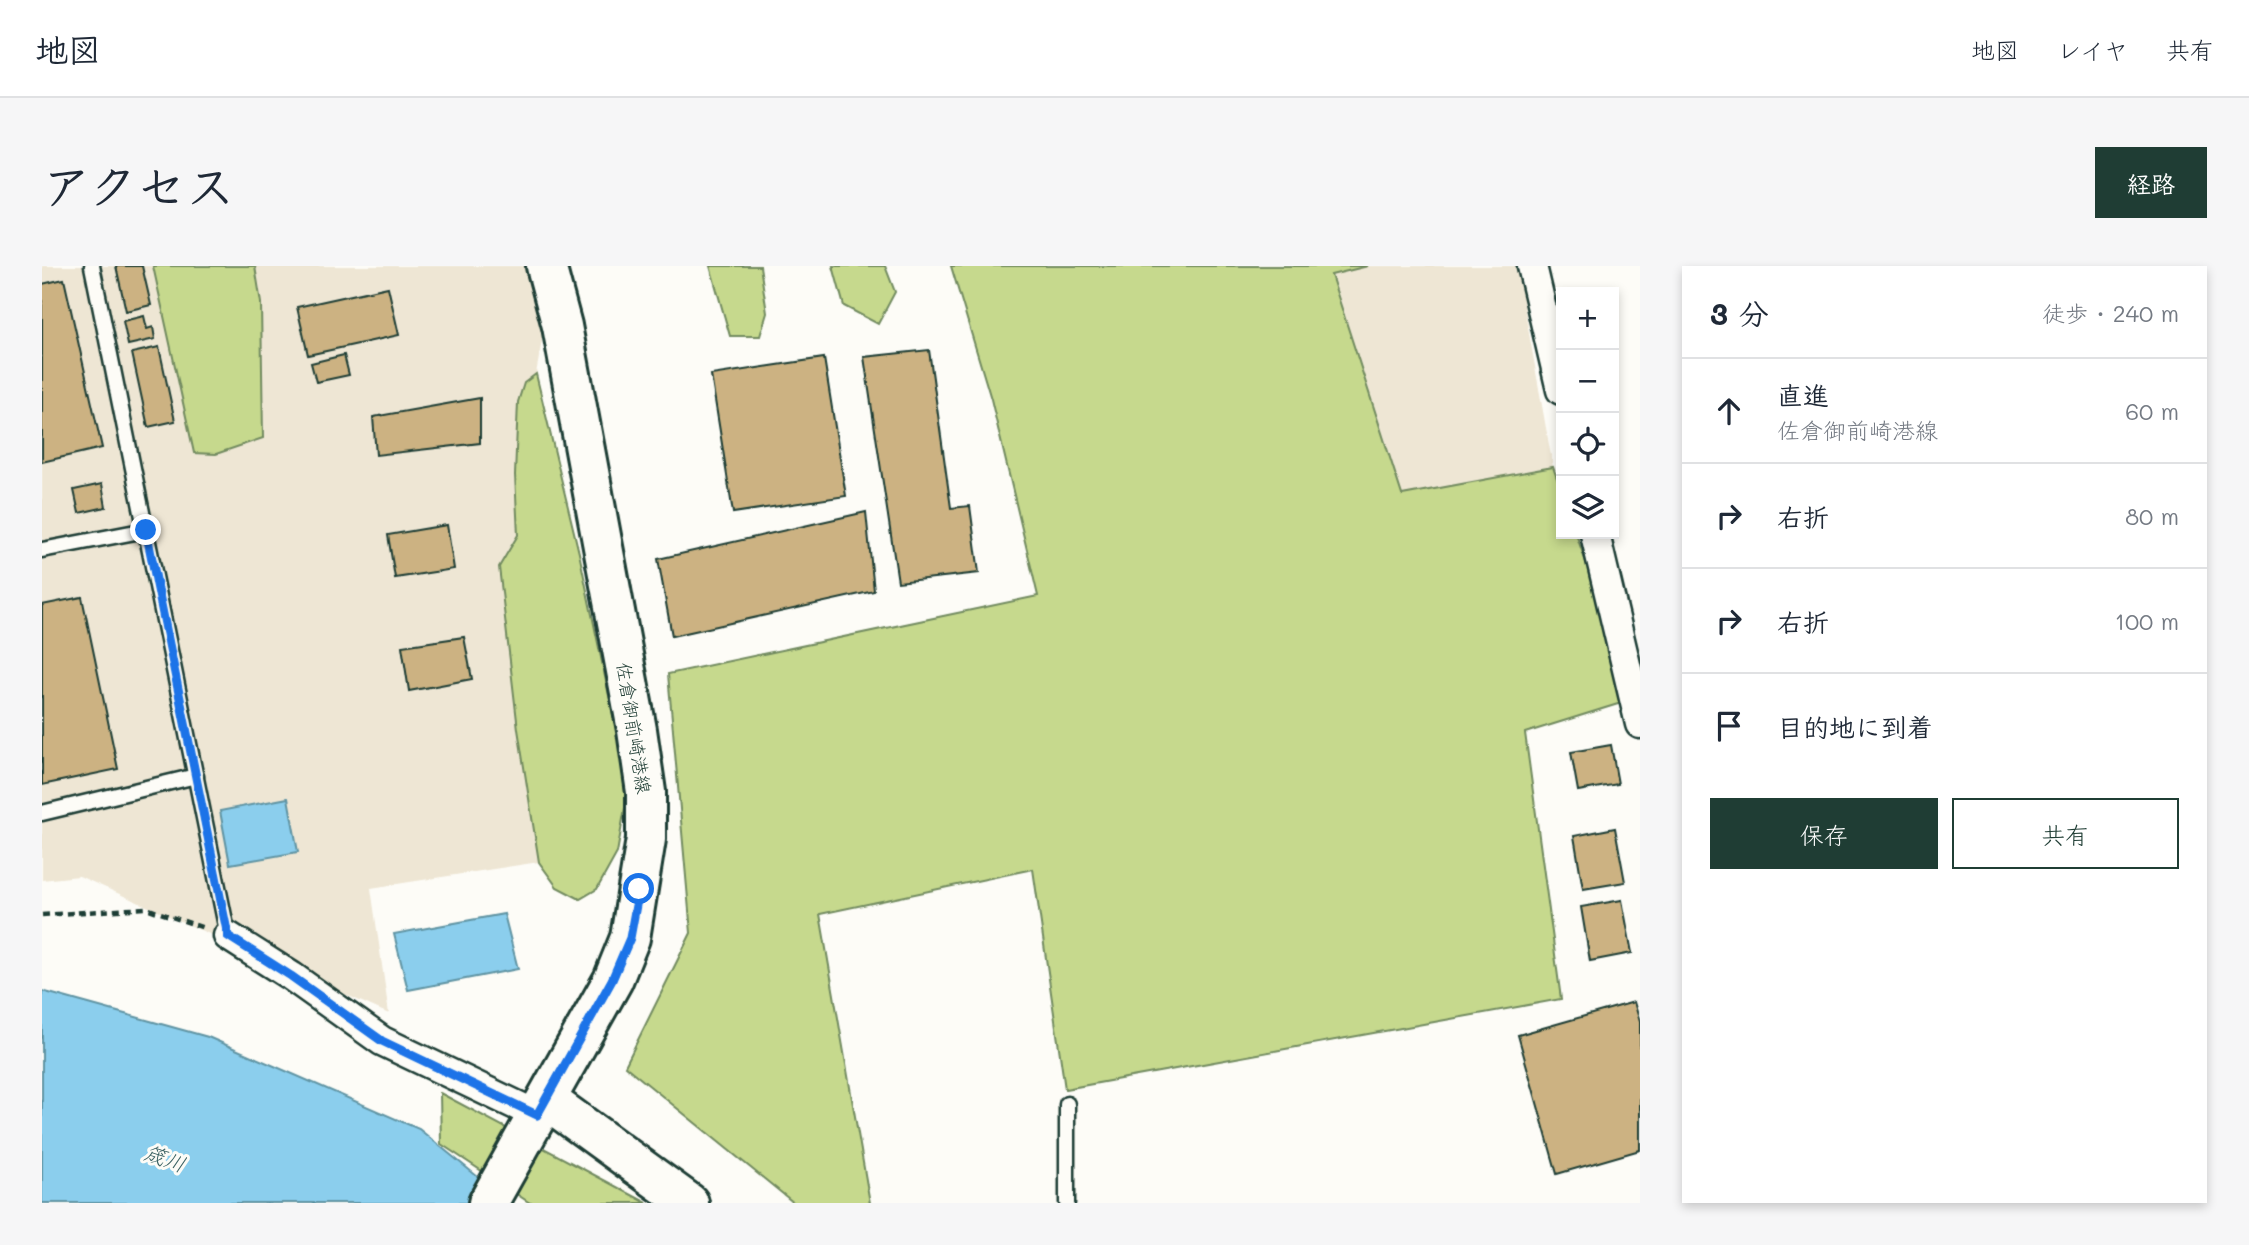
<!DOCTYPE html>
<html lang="ja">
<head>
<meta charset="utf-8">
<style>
	:root { --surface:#fff; --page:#f6f6f7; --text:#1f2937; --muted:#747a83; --line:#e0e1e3; --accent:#1f3d34 }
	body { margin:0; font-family:Mali,"Klee One",sans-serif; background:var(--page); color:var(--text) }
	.controls { position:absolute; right:21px; top:21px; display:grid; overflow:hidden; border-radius:0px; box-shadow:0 4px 10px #0003 }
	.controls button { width:63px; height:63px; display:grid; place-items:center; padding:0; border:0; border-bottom:2px solid var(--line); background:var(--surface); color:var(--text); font:35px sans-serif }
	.stop { position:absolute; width:21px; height:21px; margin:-16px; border:5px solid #1a73e8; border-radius:50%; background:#fff }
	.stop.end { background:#1a73e8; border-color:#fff; box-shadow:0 2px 7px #0008 }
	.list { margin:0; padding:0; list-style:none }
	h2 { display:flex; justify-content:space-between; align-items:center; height:91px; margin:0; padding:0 28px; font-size:30px }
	h2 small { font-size:23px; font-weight:400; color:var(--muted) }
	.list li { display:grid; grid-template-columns:46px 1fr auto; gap:21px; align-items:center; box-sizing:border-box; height:105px; padding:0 28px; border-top:2px solid var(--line) }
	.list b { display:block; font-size:26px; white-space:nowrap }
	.list p { margin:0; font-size:23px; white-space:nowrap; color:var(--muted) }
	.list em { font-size:23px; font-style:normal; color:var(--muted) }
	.actions { display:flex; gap:14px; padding:21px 28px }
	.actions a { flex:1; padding:16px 0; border:2px solid var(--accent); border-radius:0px; text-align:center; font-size:24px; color:var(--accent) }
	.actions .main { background:var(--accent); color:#fff }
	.icon { flex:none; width:38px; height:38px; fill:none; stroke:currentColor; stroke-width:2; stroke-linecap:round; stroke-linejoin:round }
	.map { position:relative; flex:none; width:1598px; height:937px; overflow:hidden; border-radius:0px }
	header { display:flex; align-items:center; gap:42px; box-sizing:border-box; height:98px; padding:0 35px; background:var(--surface); border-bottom:2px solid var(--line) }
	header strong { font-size:33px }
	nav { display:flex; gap:38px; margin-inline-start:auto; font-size:24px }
	.intro { display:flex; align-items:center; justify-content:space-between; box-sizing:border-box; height:168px; padding:0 42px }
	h1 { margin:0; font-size:49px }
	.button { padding:18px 32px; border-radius:0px; background:var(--accent); color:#fff; font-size:24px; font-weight:700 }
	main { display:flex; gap:42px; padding:0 42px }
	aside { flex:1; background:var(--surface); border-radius:0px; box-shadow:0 4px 10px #0003 }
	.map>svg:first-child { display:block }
	.built { fill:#eee6d4 }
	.green { fill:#c6d98d; stroke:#728b60; stroke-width:2 }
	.water { fill:#8bceed; stroke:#6094a3; stroke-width:2 }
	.building { fill:#ccb282; stroke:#1f3d34; stroke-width:2 }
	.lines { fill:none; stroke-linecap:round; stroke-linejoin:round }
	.lane-casing { stroke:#1f3d34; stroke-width:19 }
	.street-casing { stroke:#1f3d34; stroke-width:33 }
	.secondary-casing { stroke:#1f3d34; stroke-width:44 }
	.path { stroke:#1f3d34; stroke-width:4.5; stroke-dasharray:7 5; stroke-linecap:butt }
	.lane { stroke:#fdfcf7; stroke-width:14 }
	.street { stroke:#fdfcf7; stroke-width:28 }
	.secondary { stroke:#fdfcf7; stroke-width:38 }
	.route { stroke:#1a73e8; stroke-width:9 }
	.labels { text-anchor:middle; stroke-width:6; stroke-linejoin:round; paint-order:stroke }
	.street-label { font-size:19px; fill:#1f3d34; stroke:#fdfcf7 }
	.water-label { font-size:21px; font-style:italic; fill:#3a6162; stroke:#fdfcf7 }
</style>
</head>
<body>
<header>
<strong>地図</strong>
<nav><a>地図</a><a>レイヤ</a><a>共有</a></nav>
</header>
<div class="intro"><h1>アクセス</h1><a class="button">経路</a></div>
<main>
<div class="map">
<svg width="1598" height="937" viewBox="0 0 1598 937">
	<rect width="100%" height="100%" fill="#fdfcf7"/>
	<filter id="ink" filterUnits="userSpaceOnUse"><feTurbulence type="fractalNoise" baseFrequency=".0143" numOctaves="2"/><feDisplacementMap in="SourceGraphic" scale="14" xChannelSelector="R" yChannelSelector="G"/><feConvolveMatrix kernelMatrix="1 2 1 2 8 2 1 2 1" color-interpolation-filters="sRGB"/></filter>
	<g filter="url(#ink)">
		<g class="built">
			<polygon points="0,0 513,0 494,108 482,117 476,136 473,208 476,269 458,301 476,463 497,596 329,622 347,748 37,610 0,614"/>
			<polygon points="1326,0 1475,0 1511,201 1360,229 1289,8"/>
		</g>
		<g class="green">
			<polygon points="111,0 213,0 219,37 221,172 174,188 152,187"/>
			<polygon points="668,0 718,0 725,47 718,70 688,70"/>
			<polygon points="791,0 843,0 853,26 836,58 802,40"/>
			<polygon points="909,0 1326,0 1289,9 1360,229 1511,201 1519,224 1519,268 1534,268 1592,433 1483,467 1519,733 1023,823 991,603 778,648 828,937 752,937 583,800 649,667 626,408 996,330 949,133"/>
			<polygon points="494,108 537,287 578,482 584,536 575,587 555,623 538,633 515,621 497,596 476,463 457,301 476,269 473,209 476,136 482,117"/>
			<polygon points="398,827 605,937 488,937 399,878"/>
		</g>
		<g class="water">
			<polygon points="246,532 256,586 188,598 178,545"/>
			<polygon points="462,648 476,703 366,724 352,668"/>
			<polygon points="0,725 166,771 377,863 468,937 0,937"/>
		</g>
		<g class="building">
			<polygon points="74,0 100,0 109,39 84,45"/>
			<polygon points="22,13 60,182 0,196 0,18"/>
			<polygon points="346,21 357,69 266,89 255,41"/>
			<polygon points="102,50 105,63 111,61 113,73 86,79 81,55"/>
			<polygon points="117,81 133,155 106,161 90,87"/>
			<polygon points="887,84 909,242 928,240 937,307 856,316 822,91"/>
			<polygon points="302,89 307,109 274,116 269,97"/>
			<polygon points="782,92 804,230 691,247 669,109"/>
			<polygon points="438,132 438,177 334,189 331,151"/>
			<polygon points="60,218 64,241 37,247 32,224"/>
			<polygon points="824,246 832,325 630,370 616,293"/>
			<polygon points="405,259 412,303 353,312 346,269"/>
			<polygon points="40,331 76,503 0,519 0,339"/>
			<polygon points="422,371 430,413 367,425 360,380"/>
			<polygon points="1569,479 1576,518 1536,525 1529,486"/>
			<polygon points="1573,562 1583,616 1541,623 1532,570"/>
			<polygon points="1580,634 1590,687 1548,695 1539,641"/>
			<polygon points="1592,736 1598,756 1598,884 1515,908 1476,769"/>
		</g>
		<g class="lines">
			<g class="lane-casing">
				<g id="lane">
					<polyline points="50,0 186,670"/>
					<polyline points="0,284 104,264"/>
					<polyline points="0,547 154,510"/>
					<polyline points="1025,937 1025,838"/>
				</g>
			</g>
			<g class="street-casing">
				<g id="street">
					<polyline points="1490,0 1519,124"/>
					<polyline points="1553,268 1598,458"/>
					<polyline points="186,670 249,710 340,775 495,849"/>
				</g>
			</g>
			<g class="secondary-casing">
				<g id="secondary">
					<polyline points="505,834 647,937"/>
					<polyline points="446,937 571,714 588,672 604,573 604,526 595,464 520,60 504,0"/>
				</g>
			</g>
			<polyline class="path" points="0,649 104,642 162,662"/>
			<use href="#lane" class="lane"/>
			<use href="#street" class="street"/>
			<use href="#secondary" class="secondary"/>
		</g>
	</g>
	<g class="lines" filter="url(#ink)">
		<polyline class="route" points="104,264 186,670 249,710 340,775 495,849 570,714 588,672 597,623"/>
	</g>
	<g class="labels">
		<g class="street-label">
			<text transform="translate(592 462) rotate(81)" y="7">佐倉御前崎港線</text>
		</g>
		<g class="water-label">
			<text transform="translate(123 893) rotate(20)" y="7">筬川</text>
		</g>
	</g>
</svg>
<div class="controls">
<button>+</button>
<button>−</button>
<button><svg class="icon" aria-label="locate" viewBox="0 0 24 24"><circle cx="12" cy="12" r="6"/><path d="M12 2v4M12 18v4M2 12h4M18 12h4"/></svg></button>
<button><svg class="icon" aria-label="layers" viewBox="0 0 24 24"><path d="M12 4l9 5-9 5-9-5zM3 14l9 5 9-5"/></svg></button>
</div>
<div class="stop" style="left:597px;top:623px"></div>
<div class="stop end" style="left:104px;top:264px"></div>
</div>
<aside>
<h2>3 分<small>徒歩 · 240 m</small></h2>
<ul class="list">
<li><svg class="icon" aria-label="ahead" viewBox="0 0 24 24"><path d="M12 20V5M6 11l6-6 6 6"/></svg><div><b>直進</b><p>佐倉御前崎港線</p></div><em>60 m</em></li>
<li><svg class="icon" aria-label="right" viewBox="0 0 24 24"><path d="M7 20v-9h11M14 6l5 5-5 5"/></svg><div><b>右折</b></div><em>80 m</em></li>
<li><svg class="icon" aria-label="right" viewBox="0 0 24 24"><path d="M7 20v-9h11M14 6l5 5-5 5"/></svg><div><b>右折</b></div><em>100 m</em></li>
<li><svg class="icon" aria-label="arrive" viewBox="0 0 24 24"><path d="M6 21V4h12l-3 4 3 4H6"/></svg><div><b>目的地に到着</b></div></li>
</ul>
<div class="actions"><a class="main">保存</a><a>共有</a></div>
</aside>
</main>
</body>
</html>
